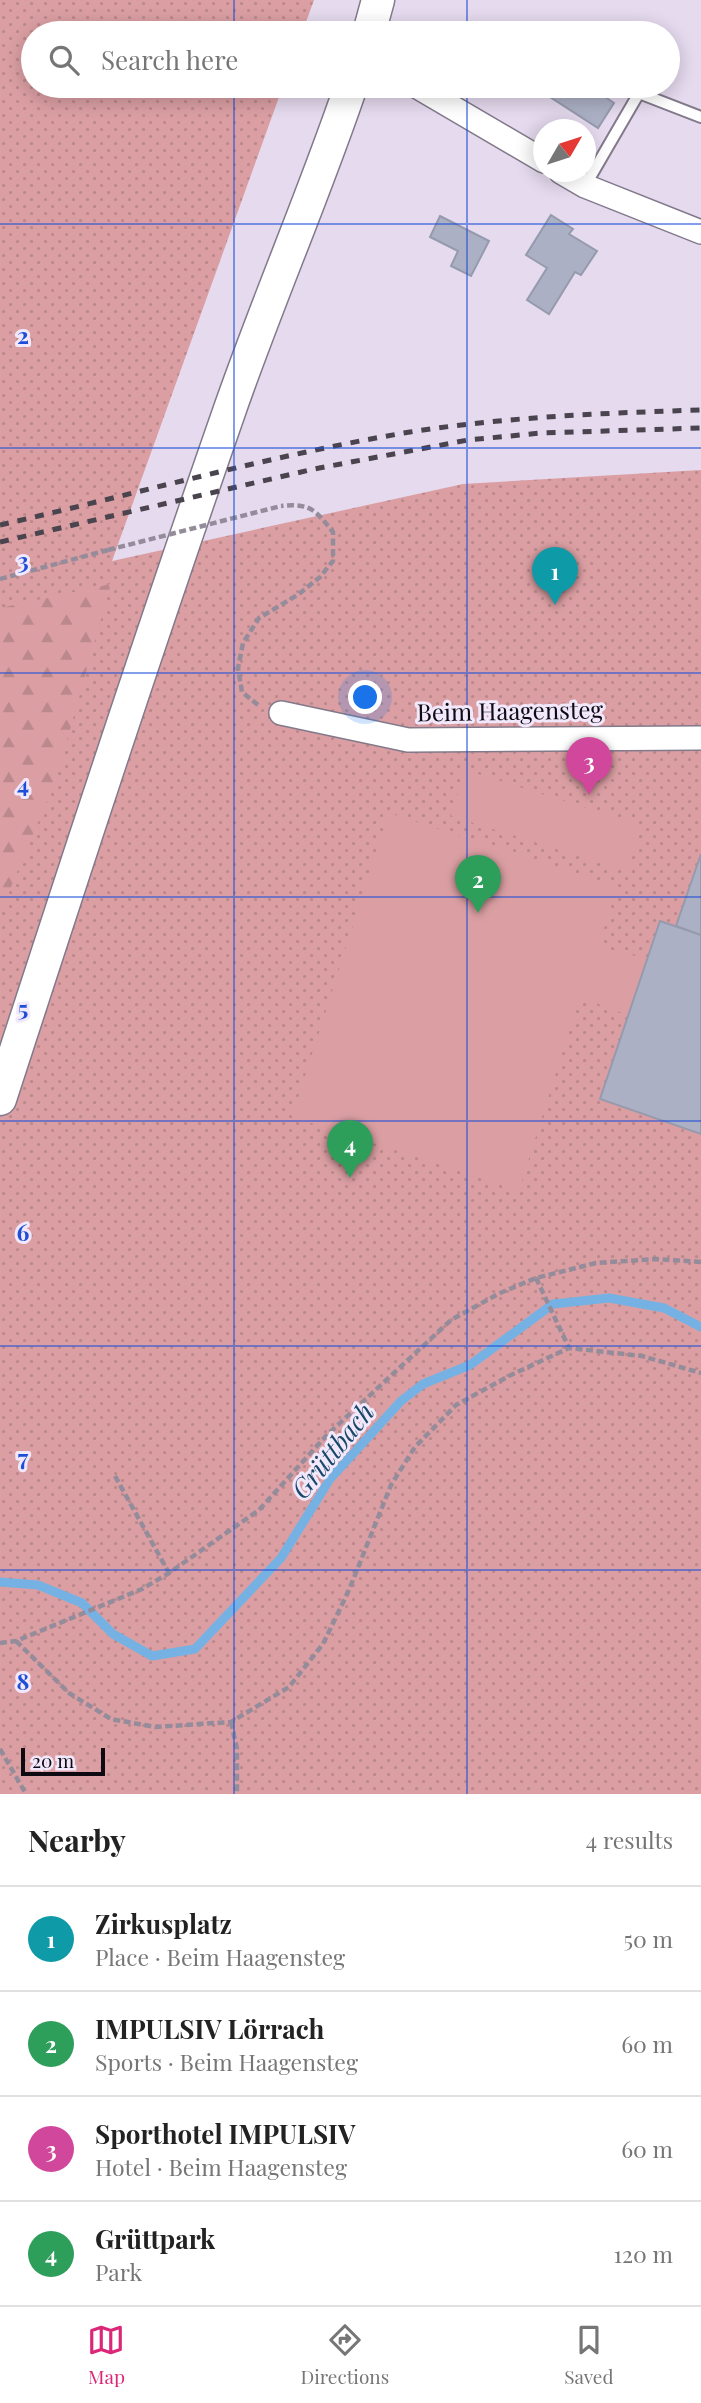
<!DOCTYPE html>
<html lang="en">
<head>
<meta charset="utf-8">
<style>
	:root { --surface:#fff; --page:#f2f2f2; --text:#222; --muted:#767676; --line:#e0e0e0; --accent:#db2777 }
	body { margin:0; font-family:"Playfair Display",serif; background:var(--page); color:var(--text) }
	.compass { position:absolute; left:533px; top:119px; width:63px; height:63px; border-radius:50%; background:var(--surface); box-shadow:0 4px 18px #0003; rotate:51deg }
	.scale { position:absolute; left:21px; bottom:18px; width:84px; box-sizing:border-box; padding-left:7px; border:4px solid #0e0a11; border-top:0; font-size:19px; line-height:24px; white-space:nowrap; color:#0e0a11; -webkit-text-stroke:5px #f2e8fc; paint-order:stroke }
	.you { position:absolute; left:366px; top:698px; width:24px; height:24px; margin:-18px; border:5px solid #fff; border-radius:50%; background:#1a73e8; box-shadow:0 0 0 10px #1a73e833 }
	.badge { display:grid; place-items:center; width:46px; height:46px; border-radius:50%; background:var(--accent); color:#fff; font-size:23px; font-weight:700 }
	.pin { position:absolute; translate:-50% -58px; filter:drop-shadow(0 2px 4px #0008) }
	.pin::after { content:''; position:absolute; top:37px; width:24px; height:21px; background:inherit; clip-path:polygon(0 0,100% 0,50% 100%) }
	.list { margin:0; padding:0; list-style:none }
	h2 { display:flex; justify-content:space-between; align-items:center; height:91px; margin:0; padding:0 28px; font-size:30px }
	h2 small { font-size:23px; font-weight:400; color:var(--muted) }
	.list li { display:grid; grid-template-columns:46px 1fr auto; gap:21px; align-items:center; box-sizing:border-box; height:105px; padding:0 28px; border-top:2px solid var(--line) }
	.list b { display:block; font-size:26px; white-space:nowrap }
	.list p { margin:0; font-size:23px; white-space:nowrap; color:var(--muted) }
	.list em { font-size:23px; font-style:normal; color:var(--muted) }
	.icon { flex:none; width:38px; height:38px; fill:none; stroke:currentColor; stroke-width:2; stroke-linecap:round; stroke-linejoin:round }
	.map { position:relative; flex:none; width:701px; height:1794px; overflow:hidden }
	.search { position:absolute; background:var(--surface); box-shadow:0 4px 18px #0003; left:21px; right:21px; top:21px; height:77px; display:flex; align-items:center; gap:18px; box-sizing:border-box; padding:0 24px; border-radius:38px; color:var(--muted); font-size:26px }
	.sheet { height:511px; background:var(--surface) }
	nav { display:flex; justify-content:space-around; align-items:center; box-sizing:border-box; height:98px; border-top:2px solid var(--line); background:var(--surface); font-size:19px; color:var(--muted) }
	nav a { display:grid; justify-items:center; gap:4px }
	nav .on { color:var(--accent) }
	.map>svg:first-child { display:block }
	.grass { fill:url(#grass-dots) }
	.forest { fill:url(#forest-firs) }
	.garden { fill:#db9fa3 }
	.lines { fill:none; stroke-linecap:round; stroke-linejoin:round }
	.stream { stroke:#75b2e3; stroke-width:9 }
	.building { fill:#acb0c4; stroke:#969aad; stroke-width:2 }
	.lane-casing { stroke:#82798b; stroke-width:14 }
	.street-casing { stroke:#82798b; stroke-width:26 }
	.secondary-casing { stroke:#82798b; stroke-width:35 }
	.path { stroke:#948c9b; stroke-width:4.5; stroke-dasharray:7 3.5; stroke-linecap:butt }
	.lane { stroke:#fff; stroke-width:10 }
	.street { stroke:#fff; stroke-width:23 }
	.secondary { stroke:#fff; stroke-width:32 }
	.rail { stroke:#4a444e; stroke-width:5; stroke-dasharray:9 9; stroke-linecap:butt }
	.path-bridge { stroke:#948c9b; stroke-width:4.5; stroke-dasharray:7 3.5; stroke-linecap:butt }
	.grid { fill:none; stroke:#1d4ed8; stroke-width:2; stroke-opacity:0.55 }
	.labels { text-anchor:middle; stroke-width:6; stroke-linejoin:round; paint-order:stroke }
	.street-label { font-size:24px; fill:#0e0a11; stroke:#f2e8fc }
	.water-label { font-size:26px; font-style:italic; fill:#194768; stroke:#f2e8fc }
	.grid-label { font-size:23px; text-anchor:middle; font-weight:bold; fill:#1d4ed8; stroke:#f2e8fc; stroke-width:6; stroke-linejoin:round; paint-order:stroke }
</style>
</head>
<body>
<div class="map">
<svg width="701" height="1794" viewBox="0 0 701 1794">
	<defs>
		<pattern id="grass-dots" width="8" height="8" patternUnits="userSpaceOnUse" patternTransform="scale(1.75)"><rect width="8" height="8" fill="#db9fa3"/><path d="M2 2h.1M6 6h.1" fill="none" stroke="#bb888b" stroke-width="1.8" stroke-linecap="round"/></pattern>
		<pattern id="forest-firs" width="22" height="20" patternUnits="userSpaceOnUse" patternTransform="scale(1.75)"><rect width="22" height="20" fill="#db9fa3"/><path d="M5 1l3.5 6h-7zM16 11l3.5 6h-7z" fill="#bb888b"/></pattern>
	</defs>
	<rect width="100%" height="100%" fill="#e5daee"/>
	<polygon class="grass" points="0,0 314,0 302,33 33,33 33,86 283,86 112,561 463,484 701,470 701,1794 0,1794"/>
	<polygon class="forest" points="111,584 56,779 0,913 0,608"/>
	<g class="garden">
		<polygon points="465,770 641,825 627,871 451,816"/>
		<polygon points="389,813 616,886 599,947 648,959 628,1015 580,997 519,1190 292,1117"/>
	</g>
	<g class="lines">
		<polyline class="stream" points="0,1582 38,1585 82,1603 113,1634 152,1656 195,1649 281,1558 330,1479 401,1401 423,1384 470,1365 553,1304 609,1298 664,1308 701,1327"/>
	</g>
	<g class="building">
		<polygon points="533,86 589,86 614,103 598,128"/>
		<polygon points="551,215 573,229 569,234 597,251 581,275 575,272 549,314 527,300 547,268 526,255"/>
		<polygon points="440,216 489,241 471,276 451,266 458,251 430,237"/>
		<polygon points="701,854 701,935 676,926"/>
		<polygon points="660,921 701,935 701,1134 600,1099"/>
	</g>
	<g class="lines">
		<g class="lane-casing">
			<polyline id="lane" points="585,186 639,93 701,117"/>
		</g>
		<g class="street-casing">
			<g id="street">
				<polyline points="416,86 544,161"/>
				<polyline points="561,172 585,186 701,232"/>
				<polyline points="281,713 408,740 701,738"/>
			</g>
		</g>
		<g class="secondary-casing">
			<g id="secondary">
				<polyline points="369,33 378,0"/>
				<path d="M0,1099c75,-231 150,-461 230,-690 38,-109 84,-214 121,-323"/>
			</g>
		</g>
		<g class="path">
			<polyline points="0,579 108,550"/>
			<path d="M258,705l-16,-13 -4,-24 5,-25 16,-25 40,-24 21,-17 13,-16v-29c-18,-22 -22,-29 -52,-26"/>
			<polyline points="536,1278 569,1348"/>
			<polyline points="115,1476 169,1573"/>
			<polyline points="16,1641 69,1693 111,1719 155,1727 231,1722 289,1687 323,1644 349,1590 391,1485 415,1447 456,1405 511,1375 569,1348 642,1356 701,1373"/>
			<polyline points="0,1643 16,1641 142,1589 169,1573 259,1510 326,1436 451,1320 500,1293 536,1278 596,1263 656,1259 701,1262"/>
			<polyline points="231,1722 237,1749 237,1794"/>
			<polyline points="0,1749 26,1794"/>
		</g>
		<use href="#lane" class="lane"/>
		<use href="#street" class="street"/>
		<use href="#secondary" class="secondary"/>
		<g class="rail">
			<path d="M0,525c136,-31 272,-70 410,-93 96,-15 193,-19 291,-22"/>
			<polyline points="0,542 314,469 468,440 541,433 701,428"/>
		</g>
		<polyline class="path-bridge" points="108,550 281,506"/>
	</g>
	<path class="grid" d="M234,0v33M467,0v33M234,86v1708M467,86v1708M0,224h701M0,448h701M0,673h701M0,897h701M0,1121h701M0,1346h701M0,1570h701"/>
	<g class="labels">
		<g class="street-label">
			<text transform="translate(510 712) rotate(-1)" y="8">Beim Haagensteg</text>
		</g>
		<g class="water-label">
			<text transform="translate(333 1451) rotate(-51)" y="9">Grüttbach</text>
		</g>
	</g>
	<g class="grid-label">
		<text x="23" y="344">2</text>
		<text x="23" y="569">3</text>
		<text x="23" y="793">4</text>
		<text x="23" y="1017">5</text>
		<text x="23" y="1241">6</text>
		<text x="23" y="1466">7</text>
		<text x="23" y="1690">8</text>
	</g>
</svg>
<svg class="compass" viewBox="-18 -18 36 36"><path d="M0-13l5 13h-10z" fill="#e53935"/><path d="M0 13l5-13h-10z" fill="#767676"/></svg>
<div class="scale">20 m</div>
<div class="you"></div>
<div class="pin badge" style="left:555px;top:605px;background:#0f9aa8">1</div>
<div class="pin badge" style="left:478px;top:913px;background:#2e9e5b">2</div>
<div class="pin badge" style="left:589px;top:795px;background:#d1479c">3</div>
<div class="pin badge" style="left:350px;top:1178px;background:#2e9e5b">4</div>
<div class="search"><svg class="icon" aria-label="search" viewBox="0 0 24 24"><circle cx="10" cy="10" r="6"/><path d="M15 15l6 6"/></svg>Search here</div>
</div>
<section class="sheet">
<h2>Nearby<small>4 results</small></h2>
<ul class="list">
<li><span class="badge" style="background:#0f9aa8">1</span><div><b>Zirkusplatz</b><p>Place · Beim Haagensteg</p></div><em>50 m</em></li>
<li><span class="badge" style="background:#2e9e5b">2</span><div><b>IMPULSIV Lörrach</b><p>Sports · Beim Haagensteg</p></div><em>60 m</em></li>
<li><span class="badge" style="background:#d1479c">3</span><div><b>Sporthotel IMPULSIV</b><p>Hotel · Beim Haagensteg</p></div><em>60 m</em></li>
<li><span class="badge" style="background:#2e9e5b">4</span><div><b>Grüttpark</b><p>Park</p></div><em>120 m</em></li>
</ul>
</section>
<nav>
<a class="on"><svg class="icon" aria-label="map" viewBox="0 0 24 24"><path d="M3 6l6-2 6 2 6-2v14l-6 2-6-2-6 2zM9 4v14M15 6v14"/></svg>Map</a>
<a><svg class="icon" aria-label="directions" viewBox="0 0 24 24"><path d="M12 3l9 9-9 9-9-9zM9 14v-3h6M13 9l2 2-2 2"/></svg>Directions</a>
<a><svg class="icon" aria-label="saved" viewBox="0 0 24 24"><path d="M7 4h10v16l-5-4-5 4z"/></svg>Saved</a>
</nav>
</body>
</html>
